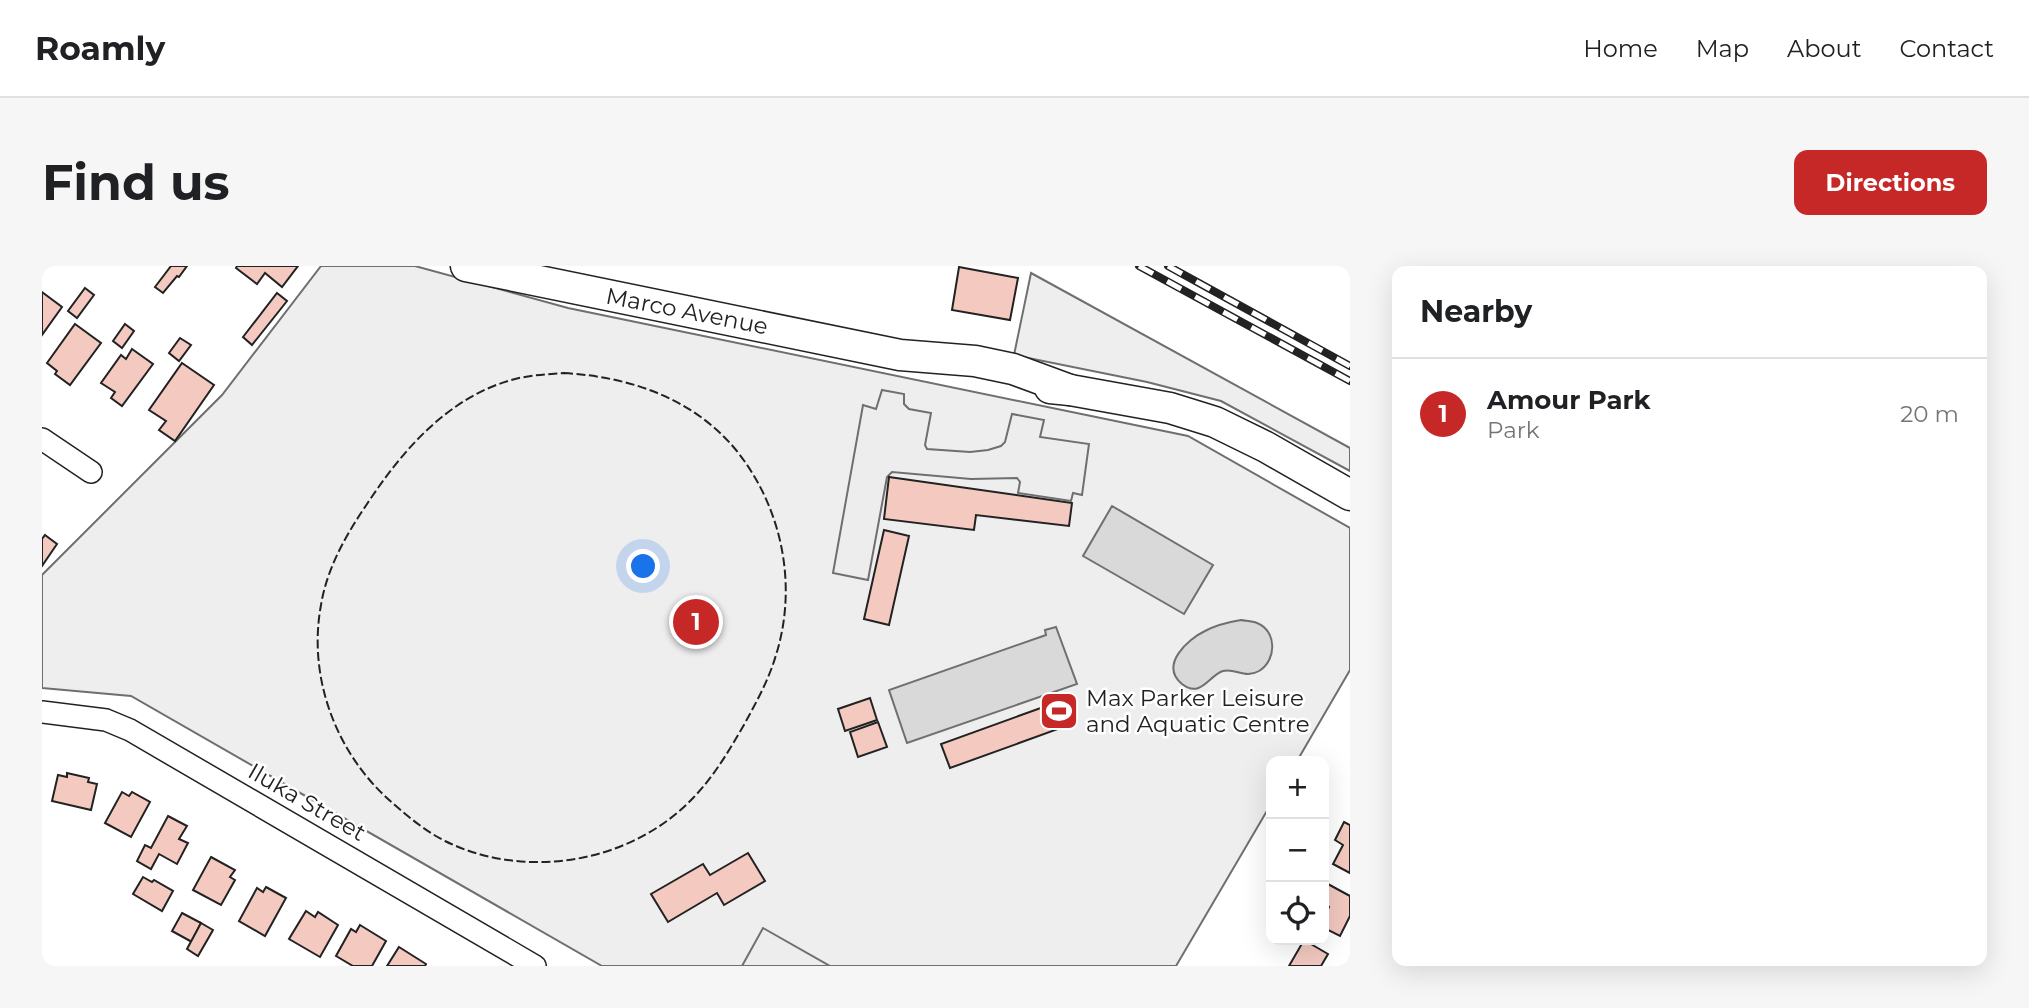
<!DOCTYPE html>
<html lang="en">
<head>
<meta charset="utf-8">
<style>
	:root { --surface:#fff; --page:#f6f6f6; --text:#202124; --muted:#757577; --line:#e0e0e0; --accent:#c62828 }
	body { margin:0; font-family:Montserrat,sans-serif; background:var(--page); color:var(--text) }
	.controls { position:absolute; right:21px; bottom:21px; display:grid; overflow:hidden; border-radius:14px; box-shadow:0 7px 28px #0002 }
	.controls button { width:63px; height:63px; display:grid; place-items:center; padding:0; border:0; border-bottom:2px solid var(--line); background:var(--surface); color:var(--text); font:35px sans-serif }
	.you { position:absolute; left:602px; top:301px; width:24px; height:24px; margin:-18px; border:5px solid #fff; border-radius:50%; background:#1a73e8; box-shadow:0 0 0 10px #1a73e833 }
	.badge { display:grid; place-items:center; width:46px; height:46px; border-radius:50%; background:var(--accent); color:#fff; font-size:23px; font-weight:700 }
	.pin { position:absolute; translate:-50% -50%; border:4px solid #fff; box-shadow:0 2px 7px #0006 }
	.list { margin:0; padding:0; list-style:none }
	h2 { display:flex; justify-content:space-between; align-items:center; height:91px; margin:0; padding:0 28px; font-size:30px }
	h2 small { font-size:23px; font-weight:400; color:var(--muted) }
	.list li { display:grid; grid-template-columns:46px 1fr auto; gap:21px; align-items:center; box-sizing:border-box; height:112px; padding:0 28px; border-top:2px solid var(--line) }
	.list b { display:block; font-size:26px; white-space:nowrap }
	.list p { margin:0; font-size:23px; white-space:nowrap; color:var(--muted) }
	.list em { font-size:23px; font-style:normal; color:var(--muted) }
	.icon { flex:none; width:38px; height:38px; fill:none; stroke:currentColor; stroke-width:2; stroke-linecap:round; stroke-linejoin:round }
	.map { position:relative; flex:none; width:1308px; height:700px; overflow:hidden; border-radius:14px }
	header { display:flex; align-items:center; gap:42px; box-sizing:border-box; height:98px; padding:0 35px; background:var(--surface); border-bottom:2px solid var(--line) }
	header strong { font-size:33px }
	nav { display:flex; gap:38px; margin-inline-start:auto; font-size:24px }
	.intro { display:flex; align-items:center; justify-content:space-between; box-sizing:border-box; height:168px; padding:0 42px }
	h1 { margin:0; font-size:49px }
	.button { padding:18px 32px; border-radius:14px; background:var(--accent); color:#fff; font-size:24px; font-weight:700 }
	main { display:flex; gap:42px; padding:0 42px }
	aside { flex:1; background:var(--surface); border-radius:14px; box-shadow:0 7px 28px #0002 }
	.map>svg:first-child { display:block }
	.green { fill:#eee; stroke:#6f6f6f; stroke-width:2 }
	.parking { fill:#ededed; stroke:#6f6f6f; stroke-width:2 }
	.water { fill:#d9d9d9; stroke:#6f6f6f; stroke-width:2 }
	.building { fill:#f3c9c0; stroke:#222; stroke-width:2 }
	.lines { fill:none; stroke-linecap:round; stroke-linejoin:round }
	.street-casing { stroke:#222; stroke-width:24 }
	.secondary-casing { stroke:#222; stroke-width:33 }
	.street { stroke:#fff; stroke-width:21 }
	.secondary { stroke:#fff; stroke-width:30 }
	.rail-casing { stroke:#222; stroke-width:8 }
	.rail { stroke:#fff; stroke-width:5; stroke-dasharray:16; stroke-linecap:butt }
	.fence { stroke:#222; stroke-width:2; stroke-dasharray:9 3.5; stroke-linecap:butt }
	.labels { text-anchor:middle; stroke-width:5; stroke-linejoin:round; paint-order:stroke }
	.street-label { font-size:23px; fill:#222; stroke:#fff }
	.poi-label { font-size:23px; fill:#222; stroke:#fff; text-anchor:start }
</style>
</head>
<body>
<header>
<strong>Roamly</strong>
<nav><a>Home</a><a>Map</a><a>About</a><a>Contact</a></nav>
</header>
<div class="intro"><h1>Find us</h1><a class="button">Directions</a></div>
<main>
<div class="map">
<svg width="1308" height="700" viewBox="0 0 1308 700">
	<rect width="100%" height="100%" fill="#fff"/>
	<g class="green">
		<polygon points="279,0 373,0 526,42 1146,170 1308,262 1308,404 1255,495 1229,495 1229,538 1134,700 560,700 89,430 0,422 0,309 180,129"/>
		<polygon points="989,7 1308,182 1308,205 1179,135 1105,116 972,89"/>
	</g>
	<g class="parking">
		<polygon points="840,124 862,128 862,138 867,143 889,147 883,179 885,183 928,186 946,184 959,180 963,176 970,148 1002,154 998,171 1047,178 1040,229 1031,227 1029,235 976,227 978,216 975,212 929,213 850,206 845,211 826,314 791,307 821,139 834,143"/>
		<polygon points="721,662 788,700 700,700"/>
	</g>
	<g class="water">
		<polygon points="1070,240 1171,299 1142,348 1041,290"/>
		<path d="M1199,354c5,1 11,1 16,3 20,8 20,37 2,48 -14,8 -23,-3 -36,0 -14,4 -22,28 -41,13 -23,-19 6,-45 23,-53 11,-6 24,-9 36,-11z"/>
		<polygon points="1014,361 1035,418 865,477 847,424 1004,369 1003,364"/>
	</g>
	<g class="building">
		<polygon points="129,0 145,0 137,11 135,10 121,27 113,21"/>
		<polygon points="195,0 256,0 240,21 223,7 215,18 194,2"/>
		<polygon points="917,1 976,12 968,54 910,44"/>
		<polygon points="43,22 52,29 35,52 26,45"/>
		<polygon points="0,26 20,41 0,69"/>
		<polygon points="235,27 245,35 210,79 201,71"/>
		<polygon points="33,58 59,77 28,119 13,108 15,105 5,97"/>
		<polygon points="83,58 92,65 80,82 71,75"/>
		<polygon points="138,72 149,79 137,95 127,87"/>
		<polygon points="90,83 111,98 80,140 69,132 73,126 59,117 79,89 84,93"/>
		<polygon points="140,97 172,119 133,175 117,164 124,155 107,144"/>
		<polygon points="847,211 1030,237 1027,260 934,249 932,264 842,253"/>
		<polygon points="842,264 867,270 847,359 822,353"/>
		<polygon points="3,269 15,278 0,300 0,273"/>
		<polygon points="828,432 835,454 803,465 796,443"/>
		<polygon points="1007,439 1016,463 908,502 899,478"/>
		<polygon points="836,456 845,481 816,491 808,466"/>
		<polygon points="25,507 47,512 46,516 55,518 49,544 10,535 16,509 25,511"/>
		<polygon points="80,526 87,530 90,526 108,536 89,571 63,557"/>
		<polygon points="126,550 145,560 137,573 146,577 135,598 117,588 109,603 95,595 103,579 109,582"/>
		<polygon points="1302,556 1308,559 1308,607 1291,598 1301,579 1293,574"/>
		<polygon points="706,587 723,615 682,639 675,627 626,656 609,628 661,598 668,609"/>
		<polygon points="169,591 193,604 188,611 193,614 179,639 151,624"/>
		<polygon points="101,611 110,616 112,614 131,625 120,645 91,628"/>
		<polygon points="1284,617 1308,630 1308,650 1298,670 1282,662 1282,652 1287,641 1282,638 1282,621"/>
		<polygon points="224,621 244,632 223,670 197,655 215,622 221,626"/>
		<polygon points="264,645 273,651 276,646 296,659 278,691 247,673"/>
		<polygon points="140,647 159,657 150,676 130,665"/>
		<polygon points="159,657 171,664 156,690 145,683"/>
		<polygon points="318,659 344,675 330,700 311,700 294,690 309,663 314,666"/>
		<polygon points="1262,674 1286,688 1279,700 1247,700"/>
		<polygon points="357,681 384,698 383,700 345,700"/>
	</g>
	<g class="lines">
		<g class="street-casing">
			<g id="street">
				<polyline points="0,173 49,206"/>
				<polyline points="0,446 64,454 88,464 493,700"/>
			</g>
		</g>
		<g class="secondary-casing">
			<g id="secondary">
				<polyline points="424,0 858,89 933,95 971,103 1028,124"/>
				<polyline points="1008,122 1028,124 1128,142 1173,156 1224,181 1308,229"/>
			</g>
		</g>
		<use href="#street" class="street"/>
		<use href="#secondary" class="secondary"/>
		<g class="rail-casing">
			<g id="rail">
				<polyline points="1097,0 1308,115"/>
				<polyline points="1126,0 1308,100"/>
			</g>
		</g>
		<use href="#rail" class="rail"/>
		<path class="fence" d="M522,107c66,4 129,25 172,77 46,57 62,135 40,205 -7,24 -19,46 -31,68 -15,26 -30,52 -51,74 -62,66 -168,84 -249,44 -18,-9 -34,-22 -49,-35 -58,-48 -89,-126 -75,-201 6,-37 25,-70 46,-101 37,-56 84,-110 152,-126 15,-3 30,-4 45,-5z"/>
	</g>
	<defs>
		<g id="stadium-square" transform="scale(2.0125)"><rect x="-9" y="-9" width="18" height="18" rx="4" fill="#c62828" stroke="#fff"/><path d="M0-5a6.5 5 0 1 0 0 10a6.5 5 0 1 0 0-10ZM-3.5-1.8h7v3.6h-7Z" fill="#fff"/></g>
	</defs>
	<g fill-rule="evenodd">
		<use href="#stadium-square" x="1017" y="445"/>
	</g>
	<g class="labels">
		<g class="street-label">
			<text transform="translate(645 45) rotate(11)" y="8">Marco Avenue</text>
			<text transform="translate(265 536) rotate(30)" y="8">Iluka Street</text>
		</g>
		<g class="poi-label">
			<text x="1044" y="440">Max Parker Leisure<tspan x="1044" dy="26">and Aquatic Centre</tspan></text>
		</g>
	</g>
</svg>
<div class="controls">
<button>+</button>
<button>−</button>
<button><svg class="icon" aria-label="locate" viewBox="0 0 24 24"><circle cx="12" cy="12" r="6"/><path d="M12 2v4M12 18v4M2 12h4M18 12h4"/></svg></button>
</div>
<div class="you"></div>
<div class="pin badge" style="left:654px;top:356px">1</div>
</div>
<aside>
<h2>Nearby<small></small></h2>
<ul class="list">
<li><span class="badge">1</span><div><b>Amour Park</b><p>Park</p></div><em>20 m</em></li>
</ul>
</aside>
</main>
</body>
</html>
